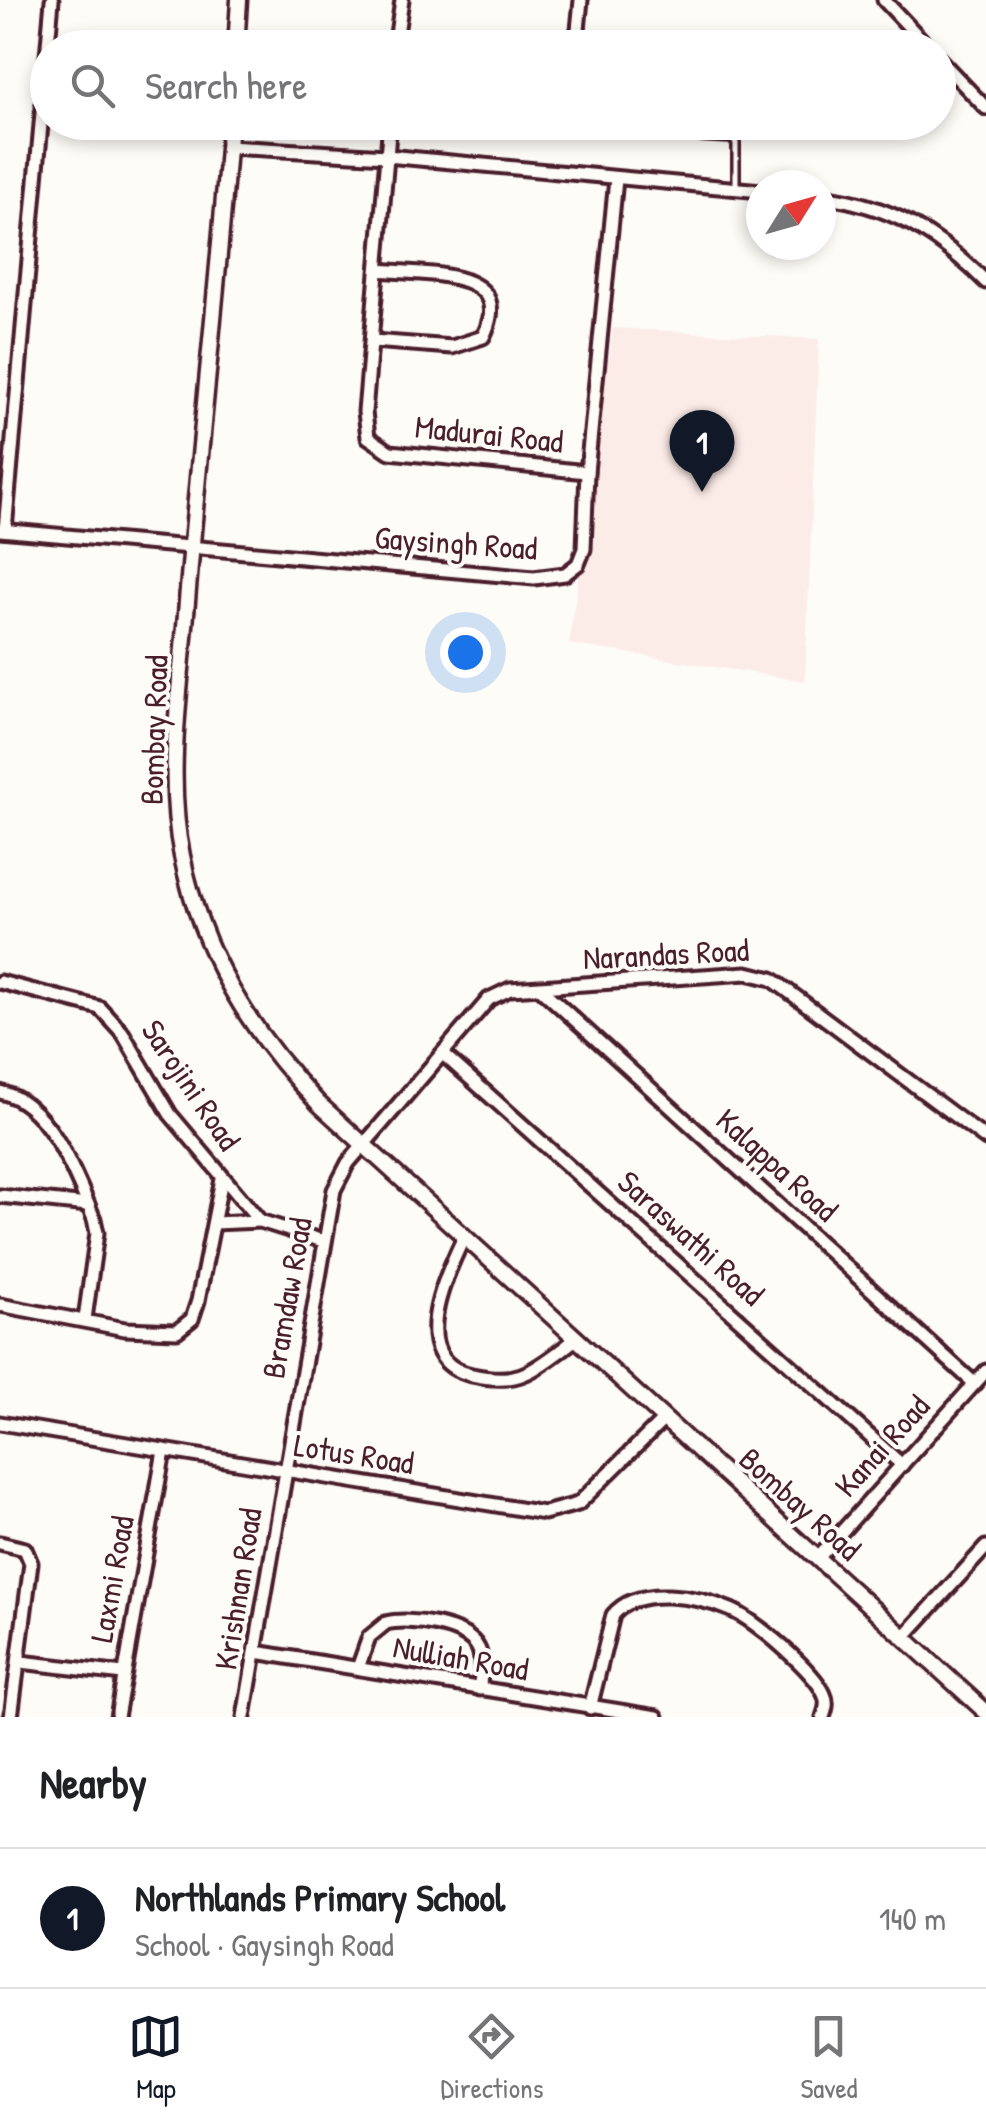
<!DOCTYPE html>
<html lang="en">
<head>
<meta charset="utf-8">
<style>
	:root { --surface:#fff; --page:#f6f6f6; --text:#202124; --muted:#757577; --line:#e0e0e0; --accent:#111827 }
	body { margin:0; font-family:"Patrick Hand",sans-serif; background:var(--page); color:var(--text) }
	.compass { position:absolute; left:746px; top:170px; width:90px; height:90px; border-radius:50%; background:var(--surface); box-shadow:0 5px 15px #0003; rotate:53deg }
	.you { position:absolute; left:465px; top:652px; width:35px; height:35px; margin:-25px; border:8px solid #fff; border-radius:50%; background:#1a73e8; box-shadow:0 0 0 15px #1a73e833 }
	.badge { display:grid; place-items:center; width:65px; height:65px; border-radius:50%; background:var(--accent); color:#fff; font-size:32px; font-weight:700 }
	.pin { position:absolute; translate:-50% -82px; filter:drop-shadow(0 2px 5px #0008) }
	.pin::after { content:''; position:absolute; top:52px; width:35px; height:30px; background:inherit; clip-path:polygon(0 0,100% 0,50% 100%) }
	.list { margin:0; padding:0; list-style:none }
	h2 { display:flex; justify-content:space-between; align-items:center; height:130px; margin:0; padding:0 40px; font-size:42px }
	h2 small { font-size:32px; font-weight:400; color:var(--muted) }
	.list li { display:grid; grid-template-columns:65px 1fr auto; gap:30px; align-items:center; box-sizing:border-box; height:140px; padding:0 40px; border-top:2px solid var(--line) }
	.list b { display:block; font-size:38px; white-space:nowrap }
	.list p { margin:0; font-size:32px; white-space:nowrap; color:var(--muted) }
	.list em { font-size:32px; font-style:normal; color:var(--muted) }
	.icon { flex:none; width:55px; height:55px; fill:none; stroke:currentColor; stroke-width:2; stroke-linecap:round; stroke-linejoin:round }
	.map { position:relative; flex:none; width:986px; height:1717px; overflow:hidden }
	.search { position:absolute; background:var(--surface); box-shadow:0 5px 15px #0003; left:30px; right:30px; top:30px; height:110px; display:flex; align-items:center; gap:25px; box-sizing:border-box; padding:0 35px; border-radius:55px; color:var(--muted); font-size:38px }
	.sheet { height:270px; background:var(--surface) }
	nav { display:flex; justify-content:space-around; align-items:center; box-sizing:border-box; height:140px; border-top:2px solid var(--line); background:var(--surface); font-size:28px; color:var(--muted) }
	nav a { display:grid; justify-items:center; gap:5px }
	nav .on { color:var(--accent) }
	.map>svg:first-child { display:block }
	.built { fill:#fcece8 }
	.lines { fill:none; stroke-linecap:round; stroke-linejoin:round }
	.service-casing { stroke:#4a1f2b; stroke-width:12 }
	.minor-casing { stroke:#4a1f2b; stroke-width:19 }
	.tertiary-casing { stroke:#4a1f2b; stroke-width:21 }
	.service { stroke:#fdfcf7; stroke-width:5 }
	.minor { stroke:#fdfcf7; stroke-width:11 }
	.tertiary { stroke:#fdfcf7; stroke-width:14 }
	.labels { text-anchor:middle; stroke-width:8; stroke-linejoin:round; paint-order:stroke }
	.street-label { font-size:32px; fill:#4a1f2b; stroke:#fdfcf7 }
</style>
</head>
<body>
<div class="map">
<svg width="986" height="1717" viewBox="0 0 986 1717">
	<rect width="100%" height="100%" fill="#fdfcf7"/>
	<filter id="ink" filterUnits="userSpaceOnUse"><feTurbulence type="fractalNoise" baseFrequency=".01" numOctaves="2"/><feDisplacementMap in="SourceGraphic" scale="20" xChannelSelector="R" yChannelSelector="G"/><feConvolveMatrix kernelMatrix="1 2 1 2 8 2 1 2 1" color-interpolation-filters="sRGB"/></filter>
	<g filter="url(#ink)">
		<polygon class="built" points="613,328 819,339 805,681 569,644"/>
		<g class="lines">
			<g class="service-casing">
				<g id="service">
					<polyline points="651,122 661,135 733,139"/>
					<polyline points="721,122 736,143 736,189"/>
				</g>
			</g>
			<g class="minor-casing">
				<g id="minor">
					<polyline points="884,0 929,48"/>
					<polyline points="396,44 454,48"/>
					<polyline points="395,48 402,0"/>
					<polyline points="567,48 578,30 581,0"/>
					<polyline points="938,58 986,108"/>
					<polyline points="390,122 365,412 368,437 390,452 587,472"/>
					<polyline points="228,147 387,156 761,191"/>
					<path d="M821,196c69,9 116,37 165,86"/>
					<path d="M372,341l80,6 31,-10c35,-70 -60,-62 -105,-67"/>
					<polyline points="0,530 534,578 565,574 578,564 584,549 587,472 616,179"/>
					<polyline points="5,530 52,0"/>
					<polyline points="0,982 100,1008 122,1032 170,1114 260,1221 323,1241"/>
					<polyline points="541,989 974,1383"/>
					<polyline points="443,1054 902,1465"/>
					<path d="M0,1092c50,11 76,84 94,127l3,14 -12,86"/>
					<polyline points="0,1196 88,1205"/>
					<polyline points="214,1223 260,1221"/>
					<path d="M464,1237c-19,39 -59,124 8,138 18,4 37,6 54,-2 18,-8 35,-23 51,-35"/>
					<polyline points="0,1305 125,1329 177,1331 192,1319 198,1301 222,1179"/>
					<polyline points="0,1423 544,1513 578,1504 664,1419"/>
					<polyline points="0,1543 25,1549 31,1563 11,1717"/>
					<polyline points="819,1557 986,1371"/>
					<polyline points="904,1637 986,1547"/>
					<polyline points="256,1652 657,1717"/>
					<polyline points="21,1662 123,1674"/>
					<path d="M358,1668l11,-31 17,-14c23,-6 81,2 92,25 6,11 2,28 2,41"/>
					<path d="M590,1708l23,-93c24,-30 85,-19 118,-5 24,10 83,61 93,84 4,8 2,15 -1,23"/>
					<polyline points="117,1717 164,1451"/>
					<polyline points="244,1717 334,1190 348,1163 489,999 510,989 747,973 772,979 986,1139"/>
				</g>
			</g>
			<g class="tertiary-casing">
				<g id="tertiary">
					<polyline points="236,48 239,0"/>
					<path d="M230,122c-12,164 -31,328 -44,492 -6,77 -20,165 -4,242 20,99 68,176 137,248l667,608"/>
				</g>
			</g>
			<use href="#service" class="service"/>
			<use href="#minor" class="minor"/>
			<use href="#tertiary" class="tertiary"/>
		</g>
	</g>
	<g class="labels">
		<g class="street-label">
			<text transform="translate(489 434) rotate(6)" y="11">Madurai Road</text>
			<text transform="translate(456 543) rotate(4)" y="11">Gaysingh Road</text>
			<text transform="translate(154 730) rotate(-88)" y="11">Bombay Road</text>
			<text transform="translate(666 954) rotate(-3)" y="11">Narandas Road</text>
			<text transform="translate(191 1085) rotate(56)" y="11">Sarojini Road</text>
			<text transform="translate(777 1165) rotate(42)" y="11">Kalappa Road</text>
			<text transform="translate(691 1238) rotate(42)" y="11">Saraswathi Road</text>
			<text transform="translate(287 1298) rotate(-80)" y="11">Bramdaw Road</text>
			<text transform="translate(882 1446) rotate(-48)" y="11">Kanai Road</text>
			<text transform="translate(354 1454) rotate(9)" y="11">Lotus Road</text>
			<text transform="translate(800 1504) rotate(42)" y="11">Bombay Road</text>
			<text transform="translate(112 1579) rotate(-80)" y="11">Laxmi Road</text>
			<text transform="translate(238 1589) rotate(-81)" y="11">Krishnan Road</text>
			<text transform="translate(461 1658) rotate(10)" y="11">Nulliah Road</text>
		</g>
	</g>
</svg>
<svg class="compass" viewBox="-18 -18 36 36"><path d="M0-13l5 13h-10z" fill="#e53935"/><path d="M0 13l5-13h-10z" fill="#757577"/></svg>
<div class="you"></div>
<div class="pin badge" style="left:702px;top:492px">1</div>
<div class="search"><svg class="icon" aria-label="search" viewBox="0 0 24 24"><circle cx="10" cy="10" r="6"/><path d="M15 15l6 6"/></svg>Search here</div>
</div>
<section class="sheet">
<h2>Nearby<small></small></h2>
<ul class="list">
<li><span class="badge">1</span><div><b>Northlands Primary School</b><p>School · Gaysingh Road</p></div><em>140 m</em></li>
</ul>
</section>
<nav>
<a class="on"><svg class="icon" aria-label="map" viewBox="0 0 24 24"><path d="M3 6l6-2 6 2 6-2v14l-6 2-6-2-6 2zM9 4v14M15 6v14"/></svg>Map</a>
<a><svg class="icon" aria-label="directions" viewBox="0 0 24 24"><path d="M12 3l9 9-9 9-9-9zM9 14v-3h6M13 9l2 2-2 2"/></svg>Directions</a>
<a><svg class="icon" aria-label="saved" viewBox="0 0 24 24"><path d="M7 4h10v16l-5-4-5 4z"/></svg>Saved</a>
</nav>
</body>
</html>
